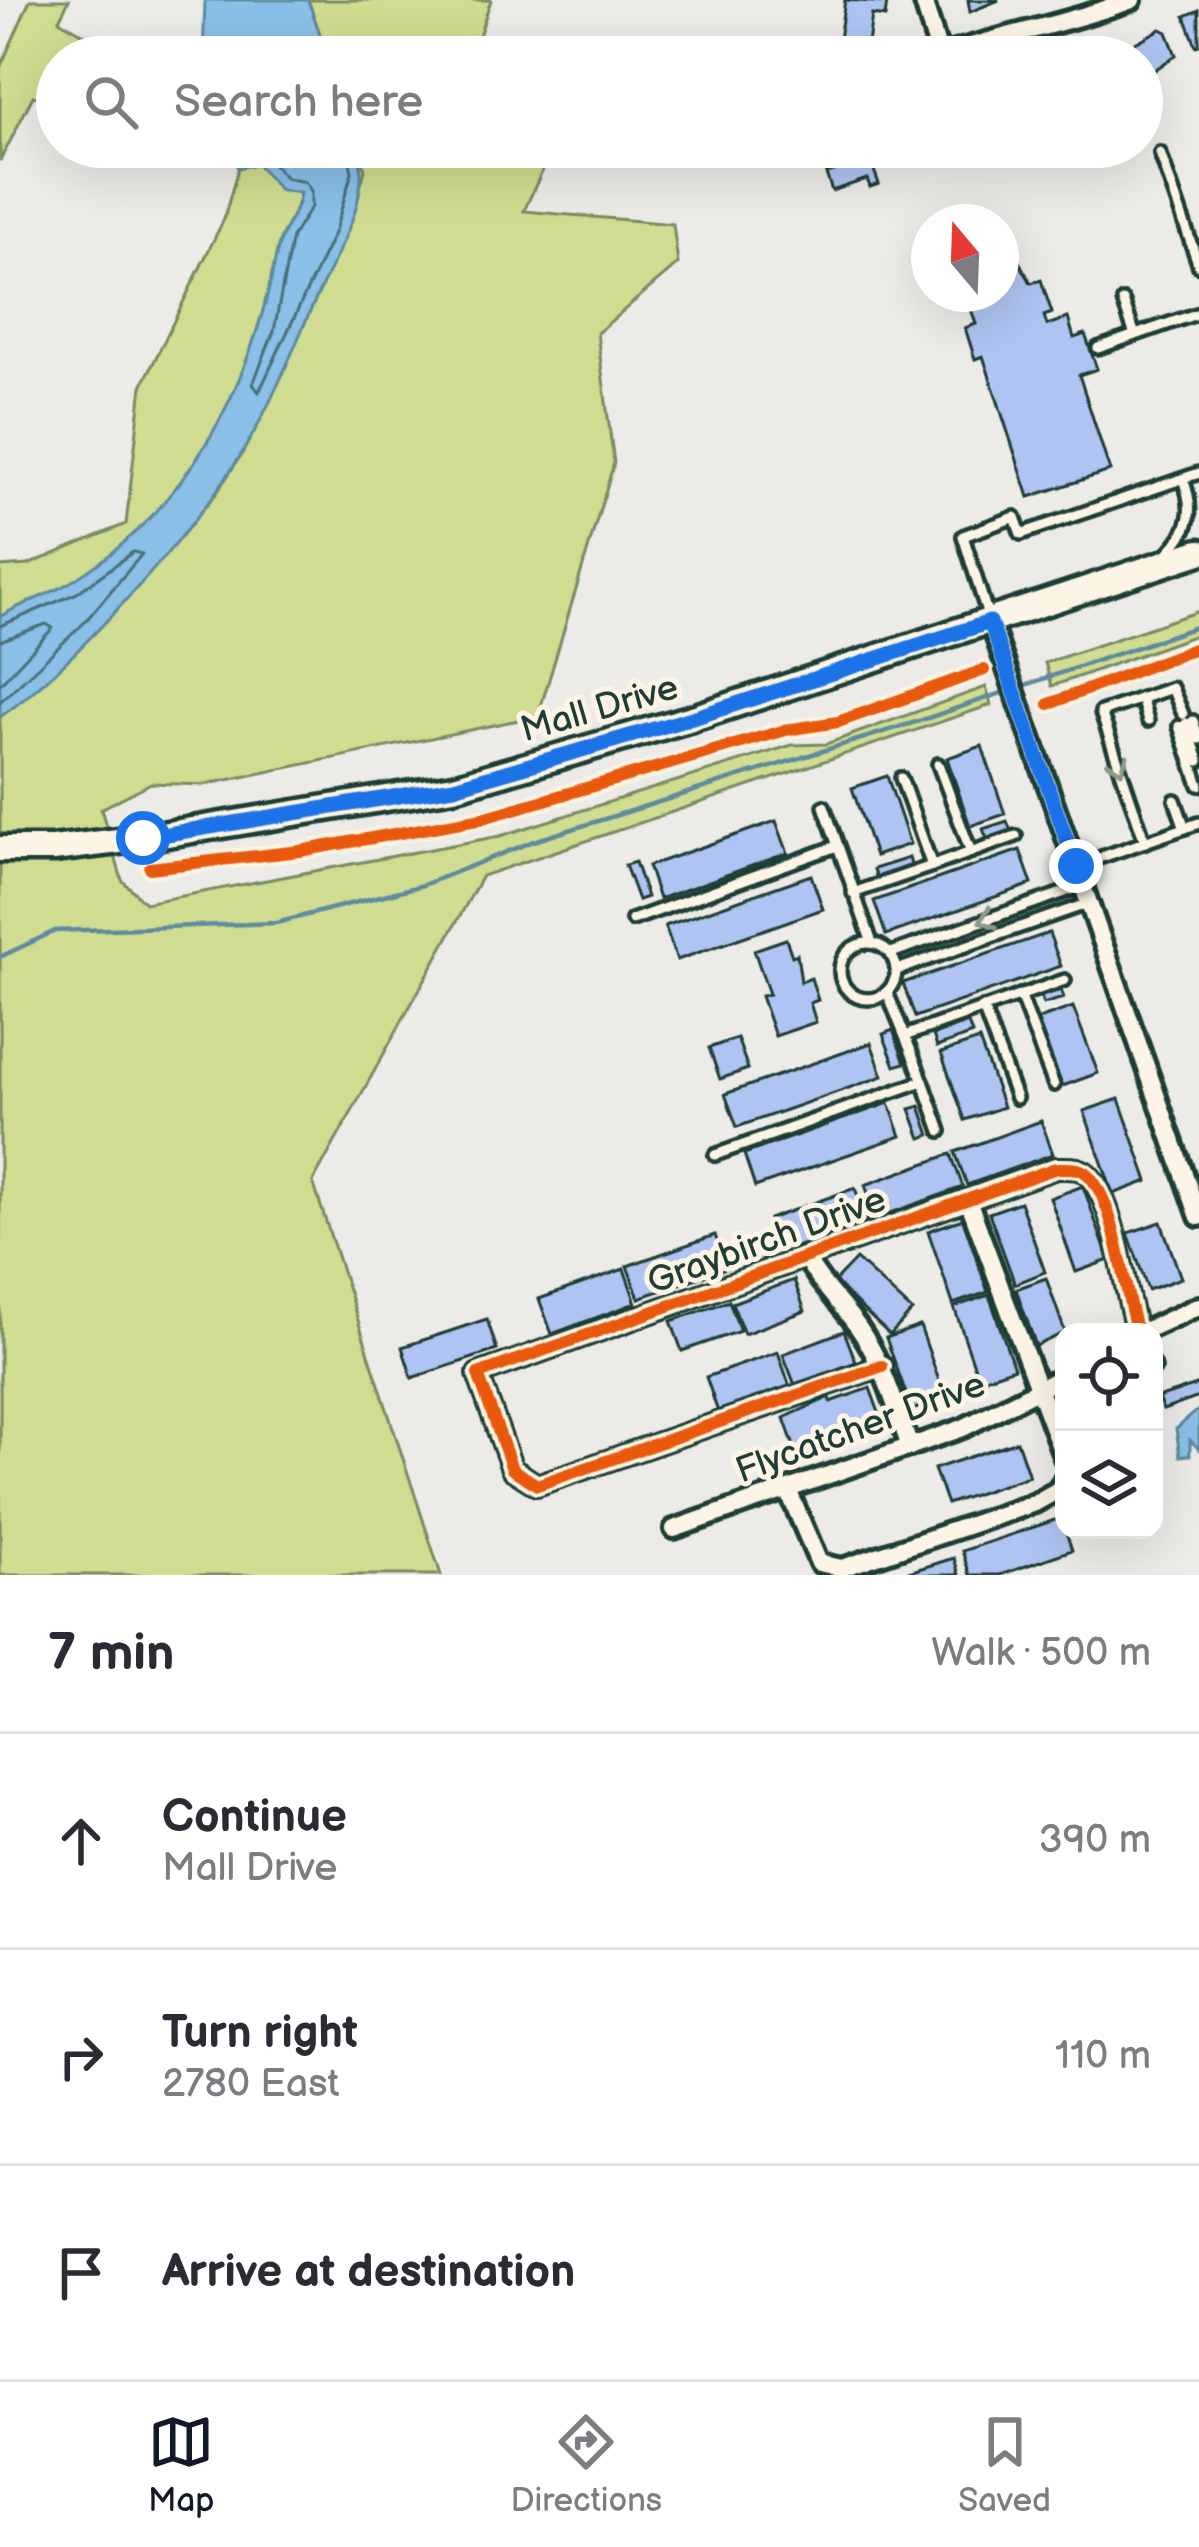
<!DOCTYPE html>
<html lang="en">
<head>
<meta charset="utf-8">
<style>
	:root { --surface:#fff; --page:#f7f7f7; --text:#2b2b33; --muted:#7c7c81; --line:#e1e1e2; --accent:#111827 }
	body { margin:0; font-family:"Balsamiq Sans",sans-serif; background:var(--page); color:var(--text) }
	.controls { position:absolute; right:36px; bottom:36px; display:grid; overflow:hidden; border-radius:24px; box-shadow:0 12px 48px #0002 }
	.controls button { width:108px; height:108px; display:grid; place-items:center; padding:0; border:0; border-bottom:3px solid var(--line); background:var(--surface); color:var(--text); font:60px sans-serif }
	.compass { position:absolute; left:911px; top:204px; width:108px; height:108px; border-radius:50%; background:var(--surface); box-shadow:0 12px 48px #0002; rotate:341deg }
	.stop { position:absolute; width:36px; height:36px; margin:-27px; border:9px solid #1a73e8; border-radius:50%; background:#fff }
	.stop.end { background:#1a73e8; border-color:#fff; box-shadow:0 3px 12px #0008 }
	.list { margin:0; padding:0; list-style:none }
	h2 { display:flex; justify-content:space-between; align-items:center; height:156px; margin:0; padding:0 48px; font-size:51px }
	h2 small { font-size:39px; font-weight:400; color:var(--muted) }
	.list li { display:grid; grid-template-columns:78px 1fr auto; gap:36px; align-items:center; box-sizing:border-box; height:216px; padding:0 48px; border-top:3px solid var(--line) }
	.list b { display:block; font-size:45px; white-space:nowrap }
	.list p { margin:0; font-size:39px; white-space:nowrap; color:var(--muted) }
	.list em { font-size:39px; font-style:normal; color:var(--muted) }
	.icon { flex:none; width:66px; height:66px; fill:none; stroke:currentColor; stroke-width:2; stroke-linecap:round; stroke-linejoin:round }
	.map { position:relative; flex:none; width:1199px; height:1575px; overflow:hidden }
	.search { position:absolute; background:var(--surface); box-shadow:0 12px 48px #0002; left:36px; right:36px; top:36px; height:132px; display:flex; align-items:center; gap:30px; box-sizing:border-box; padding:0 42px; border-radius:66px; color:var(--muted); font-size:45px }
	.sheet { height:804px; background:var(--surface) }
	nav { display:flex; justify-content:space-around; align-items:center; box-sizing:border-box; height:168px; border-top:3px solid var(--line); background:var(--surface); font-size:33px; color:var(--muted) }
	nav a { display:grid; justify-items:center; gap:6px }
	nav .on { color:var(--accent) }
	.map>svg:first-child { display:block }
	.green { fill:#d0dc8f; stroke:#788c62; stroke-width:3 }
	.water { fill:#8abfe7; stroke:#5f8b9f; stroke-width:3 }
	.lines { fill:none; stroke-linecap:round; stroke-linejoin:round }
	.shore { stroke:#4a717c; stroke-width:3 }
	.stream { stroke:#5f8b9f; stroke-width:4.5 }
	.building { fill:#afc4f3; stroke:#1f3d34; stroke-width:3 }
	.lane-casing { stroke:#1f3d34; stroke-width:18 }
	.street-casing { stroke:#1f3d34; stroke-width:26 }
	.secondary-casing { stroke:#1f3d34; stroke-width:33 }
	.lane { stroke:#fcf5e5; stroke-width:9 }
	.street { stroke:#fcf5e5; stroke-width:16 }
	.secondary { stroke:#fcf5e5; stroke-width:24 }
	.cycleway-casing { stroke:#fcf5e5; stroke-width:20 }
	.cycleway { stroke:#e8590c; stroke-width:12 }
	.oneway { stroke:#8e998c }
	.route { stroke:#1a73e8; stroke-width:15 }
	.labels { text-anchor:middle; stroke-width:10; stroke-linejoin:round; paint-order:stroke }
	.street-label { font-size:36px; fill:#1f3d34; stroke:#fcf5e5 }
</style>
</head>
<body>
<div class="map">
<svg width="1199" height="1575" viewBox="0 0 1199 1575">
	<rect width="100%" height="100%" fill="#edebe8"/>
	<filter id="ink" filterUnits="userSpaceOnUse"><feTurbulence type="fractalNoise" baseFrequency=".00833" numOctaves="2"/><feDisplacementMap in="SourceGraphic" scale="24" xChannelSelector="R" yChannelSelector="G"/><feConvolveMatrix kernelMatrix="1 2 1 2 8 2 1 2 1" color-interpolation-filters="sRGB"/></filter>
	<g filter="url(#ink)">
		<g class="green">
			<polygon points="30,0 69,0 59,20 94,40 82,57 57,57 57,90 50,100 33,96 0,161 0,68"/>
			<polygon points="308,0 491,0 478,39 490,57 328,57"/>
			<polygon points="357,147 553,147 524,211 673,224 678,264 597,333 614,463 538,716 203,785 151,783 101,809 122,880 145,903 500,836 792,745 826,744 986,687 991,705 482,876 313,1182 441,1575 0,1575 0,717 145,574 216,494 243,452 346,235 365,170"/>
			<path d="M257,163l23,27 20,2c-2,22 -19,37 -23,59 -25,131 -85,255 -202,329 -24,15 -52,22 -75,37v-50l28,-2 98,-41 16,-138 82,-167 14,-51z"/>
			<polygon points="1199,611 1199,634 1052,686 1045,663"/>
		</g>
		<g class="water">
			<polygon points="205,0 308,0 328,57 203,57"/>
			<path d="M227,147h130c16,48 -18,102 -38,145 -26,55 -46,112 -79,164 -46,75 -168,211 -240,261v-100c23,-15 51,-22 74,-37 117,-74 178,-197 203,-328 4,-22 21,-38 23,-59l-20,-3 -23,-26 -19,4z"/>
			<polygon points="1199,1409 1199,1449 1190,1440 1190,1455 1180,1456 1176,1429"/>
		</g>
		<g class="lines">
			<g class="shore">
				<polyline points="240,147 264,154 286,178 305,182 311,191 311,207 292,237 274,331 253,384 259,392 335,231 352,172 347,147"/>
				<polyline points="0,626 77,593 133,552 142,554 84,623 0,702"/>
				<polyline points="0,641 46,624 53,628 0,684"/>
			</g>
			<polyline class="stream" points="0,957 55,931 276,923 423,885 534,841 922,720 1199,626"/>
		</g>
		<g class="building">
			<polygon points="845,0 887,3 885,17 872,15 868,44 839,39"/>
			<polygon points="968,0 999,0 970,12"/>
			<polygon points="1199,10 1199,45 1196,46 1185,16"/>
			<polygon points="1161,29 1167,32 1176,55 1142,79 1142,57 1121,57 1119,52"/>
			<polygon points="848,149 850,156 861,152 864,161 870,159 879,184 870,187 867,179 832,191 826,174 834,171 829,156"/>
			<polygon points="1015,254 1031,283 1041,280 1052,313 1044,316 1047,325 1068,318 1074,338 1085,334 1097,369 1079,375 1110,471 1029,497 983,356 975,359 965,328 976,324 966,294 1001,294 1001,258"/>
			<polygon points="982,746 1005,814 970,826 947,758"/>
			<polygon points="887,776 910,844 875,856 852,788"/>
			<polygon points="776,821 788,853 659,899 648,866"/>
			<polygon points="1007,821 1011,831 987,839 983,829"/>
			<polygon points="1020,850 1032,884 886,935 874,901"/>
			<polygon points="909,858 912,868 877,879 874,869"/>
			<polygon points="635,862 647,897 638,900 625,865"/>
			<polygon points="811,875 823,909 677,960 665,926"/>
			<polygon points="1049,933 1061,966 915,1017 903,983"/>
			<polygon points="786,939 792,956 797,954 801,982 811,978 818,1000 810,1003 816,1022 775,1036 761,996 769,994 754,950"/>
			<polygon points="1061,990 1064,998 1043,1004 1041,996"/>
			<polygon points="1073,1007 1098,1073 1060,1087 1036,1020"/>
			<polygon points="968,1023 972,1034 937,1047 933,1035"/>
			<polygon points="893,1030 905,1063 895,1066 883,1034"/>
			<polygon points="737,1038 748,1069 720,1079 709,1048"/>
			<polygon points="979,1040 1003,1107 965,1120 941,1053"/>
			<polygon points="871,1043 883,1076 737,1127 725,1094"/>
			<polygon points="1119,1099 1148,1181 1113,1194 1084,1111"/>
			<polygon points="889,1103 901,1136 755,1187 744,1154"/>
			<polygon points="920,1106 930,1135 921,1138 910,1109"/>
			<polygon points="1041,1121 1053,1154 967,1185 955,1152"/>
			<polygon points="951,1154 963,1187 877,1218 865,1185"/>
			<polygon points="1083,1186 1109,1260 1076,1272 1050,1198"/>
			<polygon points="855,1188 867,1222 782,1253 769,1219"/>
			<polygon points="1020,1202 1045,1272 1015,1284 989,1213"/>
			<polygon points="963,1219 988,1292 953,1304 928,1231"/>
			<polygon points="1161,1222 1181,1278 1148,1290 1128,1233"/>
			<polygon points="715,1235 726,1268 639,1298 627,1266"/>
			<polygon points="856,1259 912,1311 890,1335 834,1282"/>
			<polygon points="624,1269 636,1303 552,1334 539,1299"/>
			<polygon points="1046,1278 1065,1332 1036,1346 1016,1289"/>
			<polygon points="794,1280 805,1311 744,1334 732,1303"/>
			<polygon points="989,1295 1014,1368 979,1380 954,1307"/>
			<polygon points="729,1301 740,1331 682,1351 671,1321"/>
			<polygon points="487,1319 497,1350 412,1378 402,1347"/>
			<polygon points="920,1326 945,1398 912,1410 886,1338"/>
			<polygon points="844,1331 856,1362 795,1385 783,1354"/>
			<polygon points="778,1352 790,1387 718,1412 706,1377"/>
			<polygon points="1199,1384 1199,1397 1163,1410 1158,1398"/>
			<polygon points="870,1388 881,1418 795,1449 784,1418 830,1397 831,1402"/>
			<polygon points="1017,1441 1029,1476 947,1504 934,1469"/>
			<polygon points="1061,1518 1072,1550 1000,1575 970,1575 962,1551"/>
			<polygon points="954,1558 959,1575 899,1575"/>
		</g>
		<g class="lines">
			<g class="lane-casing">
				<g id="lane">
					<polyline points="1160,153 1199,266"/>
					<polyline points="1123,301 1135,335"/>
					<polyline points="1098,348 1199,313"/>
					<path d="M1167,554c24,-24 28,-44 16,-75"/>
					<polyline points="988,616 963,536 1015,517 1021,534 1199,473"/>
					<polyline points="1141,698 1148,721"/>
					<polyline points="1193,721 1199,739"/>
					<polyline points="1186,723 1199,761"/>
					<polyline points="1179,726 1199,785"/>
					<polyline points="938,764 971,852"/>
					<polyline points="1175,800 1185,828"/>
					<polyline points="824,806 872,943"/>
					<polyline points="1145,842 1101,712 1172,688 1183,714"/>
					<polyline points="932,866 1016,836"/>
					<polyline points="1076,866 1199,823"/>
					<polyline points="853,893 932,866 901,778"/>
					<polyline points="632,920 837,846"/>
					<circle cx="868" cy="971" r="28"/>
					<polyline points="891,953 1082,886"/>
					<polyline points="897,970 1089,903"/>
					<polyline points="887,992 923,1081"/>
					<polyline points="1020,995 1054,1085"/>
					<polyline points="983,1008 1016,1098"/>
					<polyline points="907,1035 1065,980"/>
					<polyline points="715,1155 923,1081 941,1131"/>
					<polyline points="1154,1365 1155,1368"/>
				</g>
			</g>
			<g class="street-casing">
				<g id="street">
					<polyline points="923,0 940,56"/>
					<path d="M936,57c65,-22 131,-33 196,-57"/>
					<polyline points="990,621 1199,1217"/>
					<polyline points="968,1200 1064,1458"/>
					<path d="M805,1256c15,30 39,49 57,77 23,35 34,75 48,114"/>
					<polyline points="1142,1332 1199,1306"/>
					<path d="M882,1366l-345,119 -25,-16 -34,-95 578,-206c13,0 26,-2 35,10 26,31 33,114 46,154"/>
					<polyline points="788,1490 819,1563 842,1568 1035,1503 1058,1490 1064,1479"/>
					<polyline points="674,1529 963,1428 1064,1376"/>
				</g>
			</g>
			<g class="secondary-casing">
				<polyline id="secondary" points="0,849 53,849 143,838 454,787 699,716 1199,552"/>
			</g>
			<use href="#lane" class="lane"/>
			<use href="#street" class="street"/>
			<use href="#secondary" class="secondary"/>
			<g class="cycleway-casing">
				<g id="cycleway">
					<polyline points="1049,704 1199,647"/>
					<polyline points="150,868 300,851 483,818 786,730 838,722 984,670"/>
					<path d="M882,1366l-345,119 -25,-16 -34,-95 578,-206c13,0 26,-2 35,10 26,31 33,114 46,154"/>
				</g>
			</g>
			<use href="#cycleway" class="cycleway"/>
		</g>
		<defs><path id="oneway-chevron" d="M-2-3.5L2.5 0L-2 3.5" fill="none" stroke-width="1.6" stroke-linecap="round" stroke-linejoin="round" transform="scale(3)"/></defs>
		<g class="oneway">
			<use href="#oneway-chevron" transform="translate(1119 765) rotate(71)"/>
			<use href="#oneway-chevron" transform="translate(987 919) rotate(161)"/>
		</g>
	</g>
	<g class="lines" filter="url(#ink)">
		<polyline class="route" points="143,838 454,787 699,716 990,622 1076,866"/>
	</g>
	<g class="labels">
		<g class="street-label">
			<text transform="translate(599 707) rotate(-16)" y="13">Mall Drive</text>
			<text transform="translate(766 1239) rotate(-20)" y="13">Graybirch Drive</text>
			<text transform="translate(860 1426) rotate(-20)" y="13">Flycatcher Drive</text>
		</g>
	</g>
</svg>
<div class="controls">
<button><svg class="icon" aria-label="locate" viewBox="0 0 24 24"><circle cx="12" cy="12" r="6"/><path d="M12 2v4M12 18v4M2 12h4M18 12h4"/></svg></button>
<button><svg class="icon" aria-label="layers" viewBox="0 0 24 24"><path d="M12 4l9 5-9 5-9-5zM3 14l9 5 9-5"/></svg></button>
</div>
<svg class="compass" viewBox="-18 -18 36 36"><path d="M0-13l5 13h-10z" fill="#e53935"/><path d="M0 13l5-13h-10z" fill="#7c7c81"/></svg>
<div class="stop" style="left:143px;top:838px"></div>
<div class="stop end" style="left:1076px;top:866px"></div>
<div class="search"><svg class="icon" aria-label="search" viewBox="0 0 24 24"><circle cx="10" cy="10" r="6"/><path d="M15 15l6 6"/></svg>Search here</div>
</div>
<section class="sheet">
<h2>7 min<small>Walk · 500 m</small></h2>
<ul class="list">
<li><svg class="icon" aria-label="ahead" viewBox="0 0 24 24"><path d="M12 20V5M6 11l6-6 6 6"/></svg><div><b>Continue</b><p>Mall Drive</p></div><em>390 m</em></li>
<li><svg class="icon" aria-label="right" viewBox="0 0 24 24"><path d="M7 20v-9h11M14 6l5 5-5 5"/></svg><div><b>Turn right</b><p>2780 East</p></div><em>110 m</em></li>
<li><svg class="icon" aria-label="arrive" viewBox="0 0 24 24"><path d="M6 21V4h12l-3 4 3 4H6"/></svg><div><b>Arrive at destination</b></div></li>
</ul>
</section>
<nav>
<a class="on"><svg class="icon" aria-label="map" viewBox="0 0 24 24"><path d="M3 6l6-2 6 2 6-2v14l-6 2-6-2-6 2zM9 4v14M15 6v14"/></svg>Map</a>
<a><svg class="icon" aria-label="directions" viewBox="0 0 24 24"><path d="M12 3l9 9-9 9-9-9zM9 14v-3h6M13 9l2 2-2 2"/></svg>Directions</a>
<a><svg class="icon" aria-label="saved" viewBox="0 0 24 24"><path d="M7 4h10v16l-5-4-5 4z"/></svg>Saved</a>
</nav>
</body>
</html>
